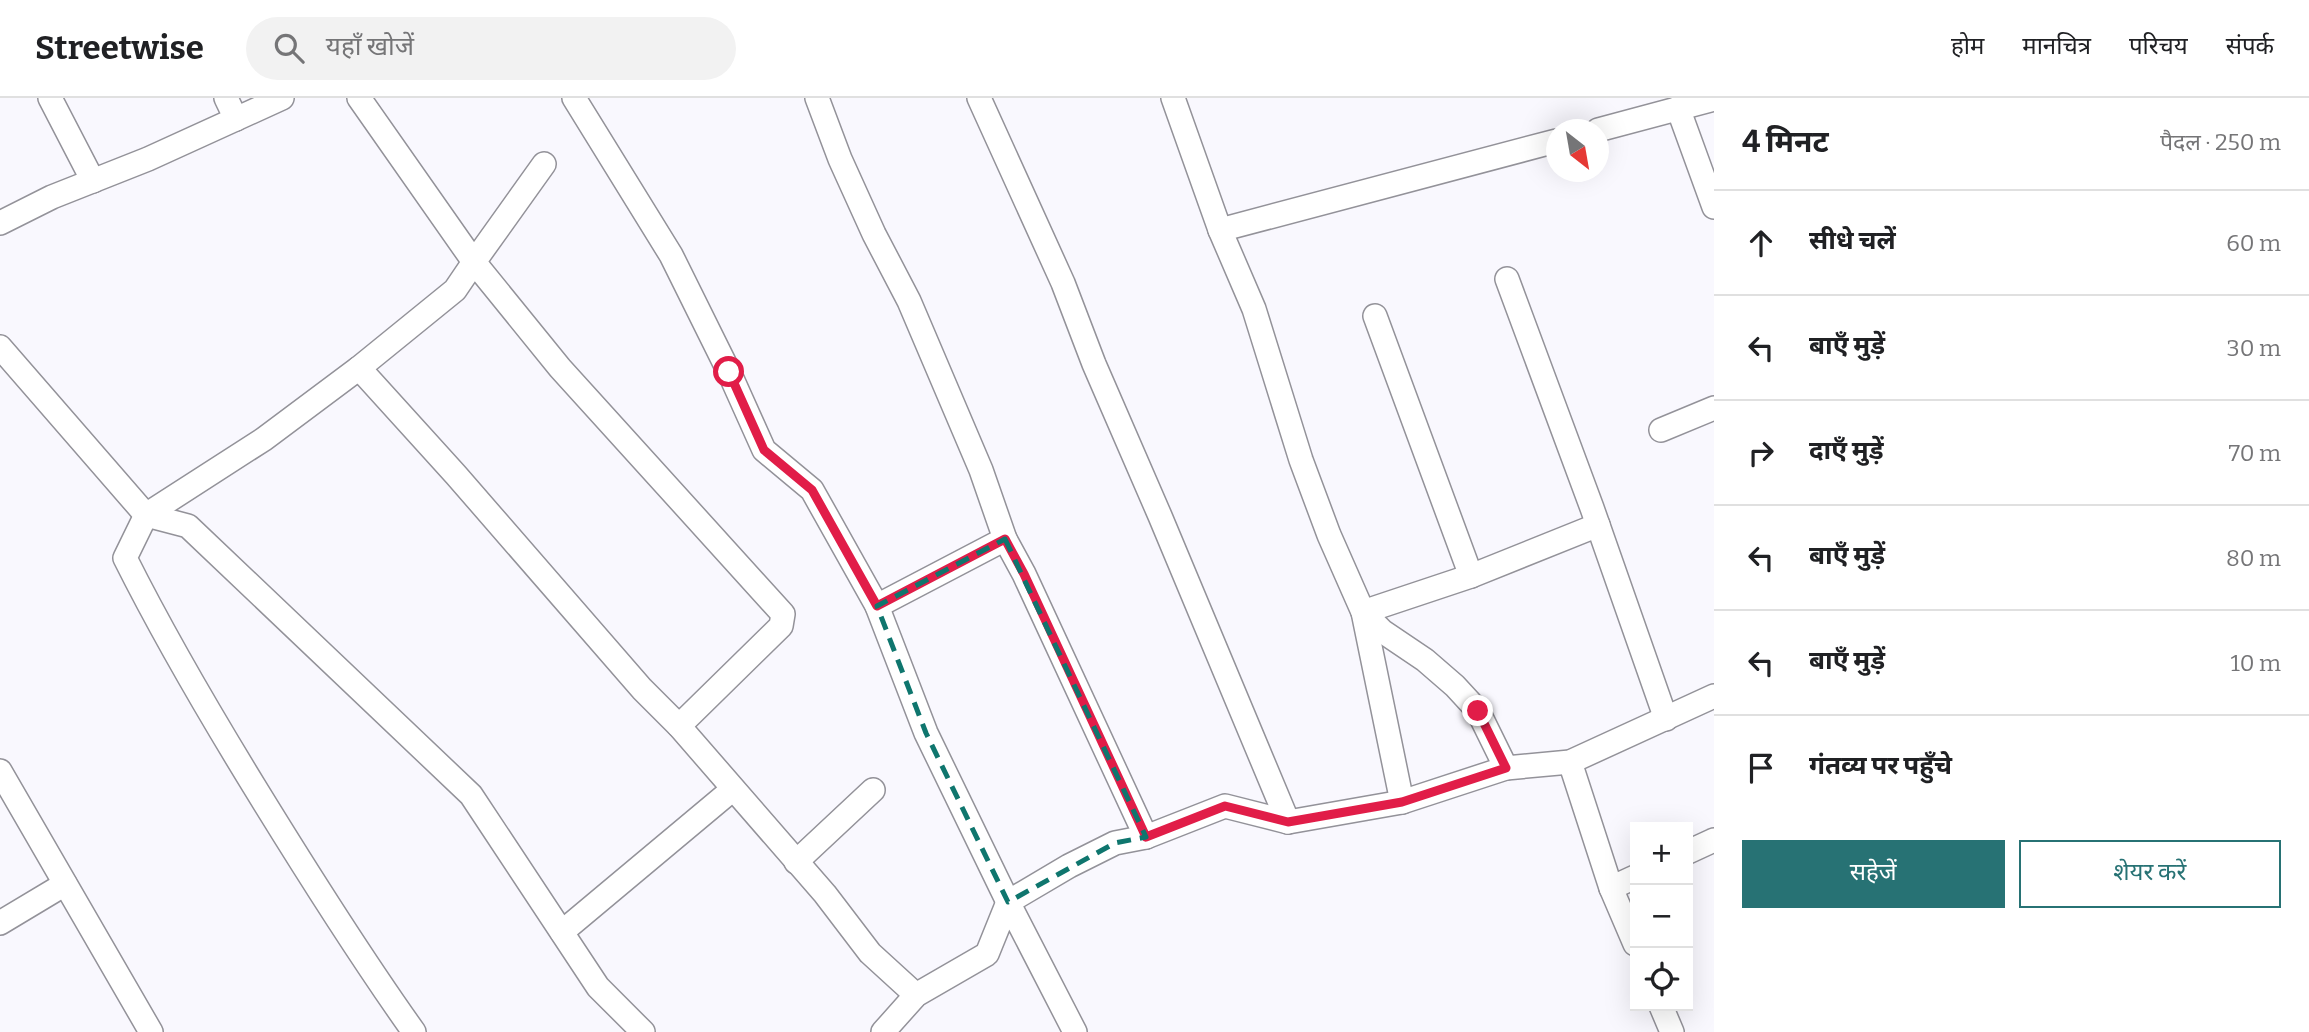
<!DOCTYPE html>
<html lang="hi">
<head>
<meta charset="utf-8">
<style>
	:root { --surface:#fff; --page:#f2f2f2; --text:#202124; --muted:#757577; --line:#e0e0e0; --accent:#277274 }
	body { margin:0; font-family:Bitter,"Noto Sans Devanagari",serif; background:var(--page); color:var(--text) }
	.controls { position:absolute; right:21px; bottom:21px; display:grid; overflow:hidden; border-radius:0px; box-shadow:0 7px 28px #0002 }
	.controls button { width:63px; height:63px; display:grid; place-items:center; padding:0; border:0; border-bottom:2px solid var(--line); background:var(--surface); color:var(--text); font:35px sans-serif }
	.compass { position:absolute; left:1546px; top:21px; width:63px; height:63px; border-radius:50%; background:var(--surface); box-shadow:0 7px 28px #0002; rotate:149deg }
	.stop { position:absolute; width:21px; height:21px; margin:-16px; border:5px solid #e11d48; border-radius:50%; background:#fff }
	.stop.end { background:#e11d48; border-color:#fff; box-shadow:0 2px 7px #0008 }
	.list { margin:0; padding:0; list-style:none }
	h2 { display:flex; justify-content:space-between; align-items:center; height:91px; margin:0; padding:0 28px; font-size:30px }
	h2 small { font-size:23px; font-weight:400; color:var(--muted) }
	.list li { display:grid; grid-template-columns:46px 1fr auto; gap:21px; align-items:center; box-sizing:border-box; height:105px; padding:0 28px; border-top:2px solid var(--line) }
	.list b { display:block; font-size:26px; white-space:nowrap }
	.list em { font-size:23px; font-style:normal; color:var(--muted) }
	.actions { display:flex; gap:14px; padding:21px 28px }
	.actions a { flex:1; padding:16px 0; border:2px solid var(--accent); border-radius:0px; text-align:center; font-size:24px; color:var(--accent) }
	.actions .main { background:var(--accent); color:#fff }
	.icon { flex:none; width:38px; height:38px; fill:none; stroke:currentColor; stroke-width:2; stroke-linecap:round; stroke-linejoin:round }
	.map { position:relative; flex:none; width:1714px; height:934px; overflow:hidden }
	header { display:flex; align-items:center; gap:42px; box-sizing:border-box; height:98px; padding:0 35px; background:var(--surface); border-bottom:2px solid var(--line) }
	header strong { font-size:33px }
	nav { display:flex; gap:38px; margin-inline-start:auto; font-size:24px }
	.search { width:490px; height:63px; background:var(--page); display:flex; align-items:center; gap:18px; box-sizing:border-box; padding:0 24px; border-radius:38px; color:var(--muted); font-size:26px }
	main { display:flex }
	aside { flex:1; background:var(--surface) }
	.map>svg:first-child { display:block }
	.lines { fill:none; stroke-linecap:round; stroke-linejoin:round }
	.street-casing { stroke:#939299; stroke-width:26 }
	.street { stroke:#fff; stroke-width:23 }
	.route { stroke:#e11d48; stroke-width:9 }
	.marked { fill:none; stroke:#0f766e; stroke-width:5; stroke-dasharray:14 9; stroke-linejoin:round }
</style>
</head>
<body>
<header>
<strong>Streetwise</strong>
<div class="search"><svg class="icon" aria-label="search" viewBox="0 0 24 24"><circle cx="10" cy="10" r="6"/><path d="M15 15l6 6"/></svg>यहाँ खोजें</div>
<nav><a>होम</a><a>मानचित्र</a><a>परिचय</a><a>संपर्क</a></nav>
</header>
<main>
<div class="map">
<svg width="1714" height="934" viewBox="0 0 1714 934">
	<rect width="100%" height="100%" fill="#f9f8fe"/>
	<g class="lines">
		<g class="street-casing">
			<g id="street">
				<polyline points="50,0 93,83"/>
				<polyline points="226,0 236,21"/>
				<polyline points="359,0 474,164 455,192 359,270"/>
				<polyline points="574,0 671,157 729,274 764,352 812,392 877,508 926,635 1008,804 1069,768 1115,745 1146,739 1225,708 1288,724 1402,704 1506,670 1570,664 1714,598"/>
				<polyline points="817,0 840,61 874,136 909,203 981,372 1005,441 1024,476 1146,739"/>
				<polyline points="979,0 1063,185 1094,266 1160,418 1288,724"/>
				<polyline points="1173,0 1220,132 1254,211 1301,362 1329,437 1363,514 1382,533 1425,562 1455,588 1478,613 1506,670"/>
				<polyline points="1678,10 1714,109"/>
				<polyline points="1598,32 1714,1"/>
				<polyline points="544,66 474,164 560,270 783,516 781,528 679,628"/>
				<polyline points="0,125 52,99 148,61 282,0"/>
				<polyline points="1220,132 1556,43"/>
				<polyline points="1507,181 1592,410 1666,621"/>
				<polyline points="1375,218 1471,478"/>
				<polyline points="0,249 146,417 188,428 471,697 598,889 643,934"/>
				<polyline points="1661,332 1714,310"/>
				<polyline points="877,508 1005,441"/>
				<polyline points="1570,664 1611,790 1635,846"/>
				<polyline points="0,673 151,934"/>
				<polyline points="1402,704 1363,514 1471,478 1598,427"/>
				<polyline points="1688,754 1714,742"/>
				<polyline points="796,764 873,692"/>
				<polyline points="1611,790 1635,779"/>
				<polyline points="0,825 65,786"/>
				<polyline points="562,834 733,691"/>
				<polyline points="1661,908 1672,934"/>
				<path d="M414,934c-57,-80 -109,-163 -160,-246 -46,-75 -90,-150 -129,-228l21,-43 118,-76 95,-71 97,107 186,214 37,37 146,168 45,59 46,42"/>
				<polyline points="883,934 916,897 987,856 1008,804 1075,934"/>
			</g>
		</g>
		<use href="#street" class="street"/>
	</g>
	<g class="lines">
		<polyline class="route" points="729,274 764,352 812,392 877,508 1005,441 1024,476 1146,739 1225,708 1288,724 1402,704 1506,670 1478,613"/>
	</g>
	<path class="marked" d="M1005,441l141,298 -31,6 -107,59 -82,-169 -49,-127z"/>
</svg>
<div class="controls">
<button>+</button>
<button>−</button>
<button><svg class="icon" aria-label="locate" viewBox="0 0 24 24"><circle cx="12" cy="12" r="6"/><path d="M12 2v4M12 18v4M2 12h4M18 12h4"/></svg></button>
</div>
<svg class="compass" viewBox="-18 -18 36 36"><path d="M0-13l5 13h-10z" fill="#e53935"/><path d="M0 13l5-13h-10z" fill="#757577"/></svg>
<div class="stop" style="left:729px;top:274px"></div>
<div class="stop end" style="left:1478px;top:613px"></div>
</div>
<aside>
<h2>4 मिनट<small>पैदल · 250 m</small></h2>
<ul class="list">
<li><svg class="icon" aria-label="ahead" viewBox="0 0 24 24"><path d="M12 20V5M6 11l6-6 6 6"/></svg><div><b>सीधे चलें</b></div><em>60 m</em></li>
<li><svg class="icon" aria-label="left" viewBox="0 0 24 24"><path d="M17 20v-9H6M10 6l-5 5 5 5"/></svg><div><b>बाएँ मुड़ें</b></div><em>30 m</em></li>
<li><svg class="icon" aria-label="right" viewBox="0 0 24 24"><path d="M7 20v-9h11M14 6l5 5-5 5"/></svg><div><b>दाएँ मुड़ें</b></div><em>70 m</em></li>
<li><svg class="icon" aria-label="left" viewBox="0 0 24 24"><path d="M17 20v-9H6M10 6l-5 5 5 5"/></svg><div><b>बाएँ मुड़ें</b></div><em>80 m</em></li>
<li><svg class="icon" aria-label="left" viewBox="0 0 24 24"><path d="M17 20v-9H6M10 6l-5 5 5 5"/></svg><div><b>बाएँ मुड़ें</b></div><em>10 m</em></li>
<li><svg class="icon" aria-label="arrive" viewBox="0 0 24 24"><path d="M6 21V4h12l-3 4 3 4H6"/></svg><div><b>गंतव्य पर पहुँचे</b></div></li>
</ul>
<div class="actions"><a class="main">सहेजें</a><a>शेयर करें</a></div>
</aside>
</main>
</body>
</html>
